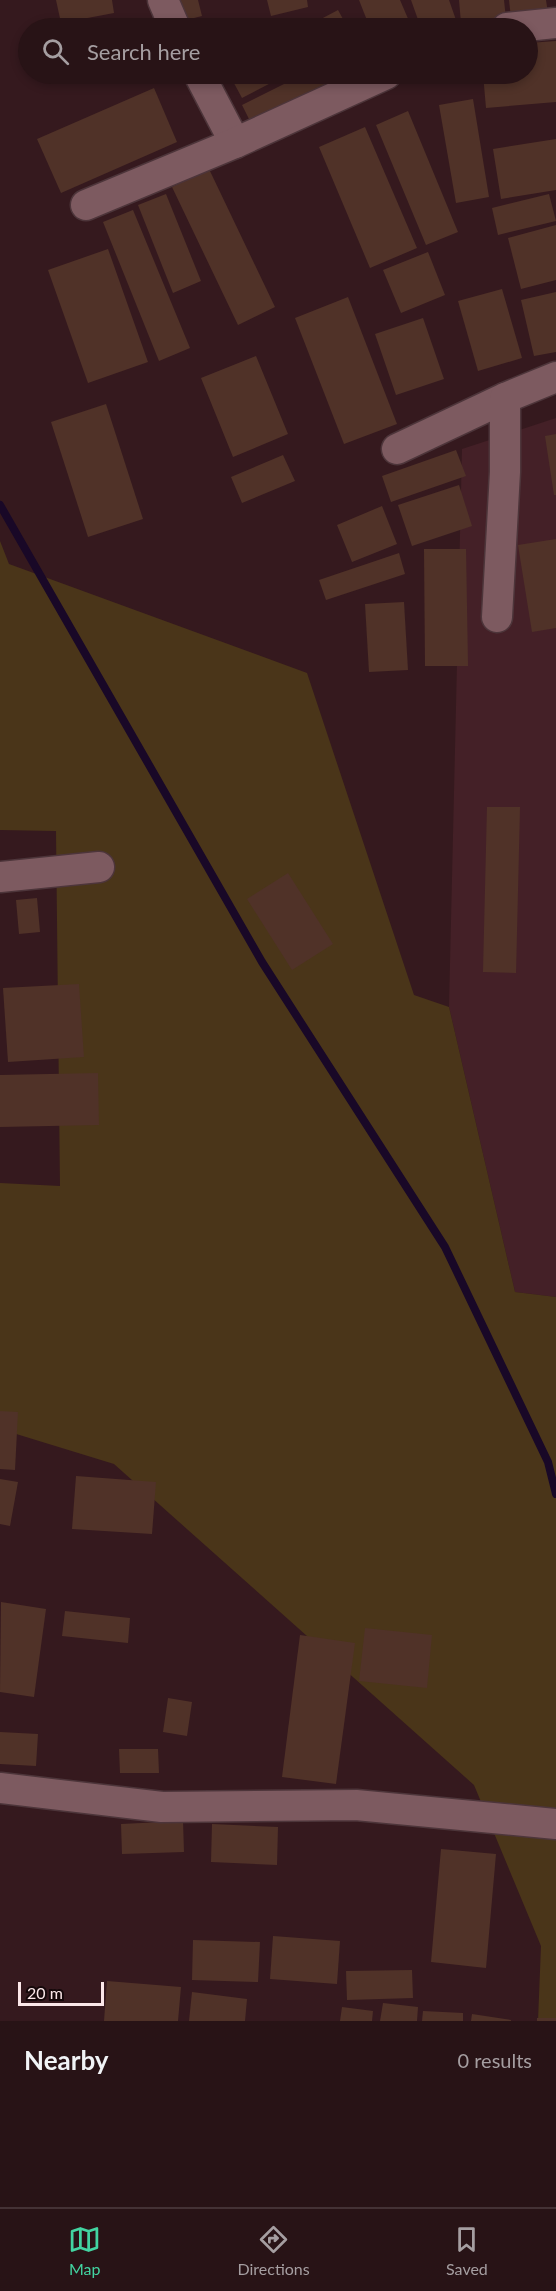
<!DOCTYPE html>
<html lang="en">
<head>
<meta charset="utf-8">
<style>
	:root { --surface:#281316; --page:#342023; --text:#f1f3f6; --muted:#a59ea1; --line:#443235; --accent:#42d4a1 }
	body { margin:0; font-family:Lato,sans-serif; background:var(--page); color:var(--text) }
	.scale { position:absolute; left:18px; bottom:15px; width:86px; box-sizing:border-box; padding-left:6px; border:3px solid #fbe7e9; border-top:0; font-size:16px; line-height:21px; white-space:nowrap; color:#fbe7e9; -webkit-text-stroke:4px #15080a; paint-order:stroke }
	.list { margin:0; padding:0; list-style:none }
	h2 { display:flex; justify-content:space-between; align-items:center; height:78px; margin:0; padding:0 24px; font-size:26px }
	h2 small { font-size:20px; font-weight:400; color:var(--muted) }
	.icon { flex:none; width:33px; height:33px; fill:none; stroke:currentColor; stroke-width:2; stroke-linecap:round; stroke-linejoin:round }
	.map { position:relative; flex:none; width:556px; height:2021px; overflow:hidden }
	.search { position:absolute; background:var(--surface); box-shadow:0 3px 9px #0003; left:18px; right:18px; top:18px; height:66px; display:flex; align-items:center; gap:15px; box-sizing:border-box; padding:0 21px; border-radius:33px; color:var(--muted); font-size:22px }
	.sheet { height:186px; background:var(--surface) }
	nav { display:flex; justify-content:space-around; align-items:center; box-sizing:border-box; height:84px; border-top:2px solid var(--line); background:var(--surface); font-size:16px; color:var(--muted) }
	nav a { display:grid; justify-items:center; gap:3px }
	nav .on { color:var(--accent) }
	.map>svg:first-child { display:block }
	.built { fill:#442027 }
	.green { fill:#4a3519 }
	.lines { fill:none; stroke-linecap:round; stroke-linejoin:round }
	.stream { stroke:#190827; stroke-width:8 }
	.building { fill:#503228 }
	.minor-casing { stroke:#4d353a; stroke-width:33 }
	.minor { stroke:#7d5a60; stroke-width:30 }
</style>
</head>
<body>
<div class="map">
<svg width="556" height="2021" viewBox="0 0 556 2021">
	<rect width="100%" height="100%" fill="#35191e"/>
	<polygon class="built" points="556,418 556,1297 515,1292 449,1007 462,449"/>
	<polygon class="green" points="0,541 9,564 307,673 414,995 449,1007 515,1292 556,1297 556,2021 538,2021 541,1946 474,1785 114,1464 0,1429 0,1183 60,1186 56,831 0,830"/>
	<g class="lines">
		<polyline class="stream" points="0,505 262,962 445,1247 548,1462 556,1494"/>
	</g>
	<g class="building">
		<polygon points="56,0 112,0 114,13 61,23"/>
		<polygon points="176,0 198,0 202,16 182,21"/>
		<polygon points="267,0 307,0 308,7 271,16"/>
		<polygon points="359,0 400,0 412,28 370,28"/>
		<polygon points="411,0 449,0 456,20 421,28"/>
		<polygon points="459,0 504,0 506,19 461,23"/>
		<polygon points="509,0 546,0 548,13 511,18"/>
		<polygon points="338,10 348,28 304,28"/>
		<polygon points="556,41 556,102 486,108 483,74 528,74 528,43"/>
		<polygon points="229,74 288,74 242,98"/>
		<polygon points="304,74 370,74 255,131 242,105"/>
		<polygon points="154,88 177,142 61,193 37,139"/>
		<polygon points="473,99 489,197 456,203 439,105"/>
		<polygon points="408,111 458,232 426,245 376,125"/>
		<polygon points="365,127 417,248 370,268 319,147"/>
		<polygon points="556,139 556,190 501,199 493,149"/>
		<polygon points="209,169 275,307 238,325 172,187"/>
		<polygon points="166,194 201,281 173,293 138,205"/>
		<polygon points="549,194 556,221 498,235 492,208"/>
		<polygon points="133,210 190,348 159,361 103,222"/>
		<polygon points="556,225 556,280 521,289 508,238"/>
		<polygon points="108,249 148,362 88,383 48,270"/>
		<polygon points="428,252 445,295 401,313 383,270"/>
		<polygon points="502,289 522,358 478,371 458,301"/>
		<polygon points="556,292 556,352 534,356 521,300"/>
		<polygon points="348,297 397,424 344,444 295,318"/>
		<polygon points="423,318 444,379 396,395 375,334"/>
		<polygon points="256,356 288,434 233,457 201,378"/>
		<polygon points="106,404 143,519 88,537 51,422"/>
		<polygon points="556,434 556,495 554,495 545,436"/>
		<polygon points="456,450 466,476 391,502 382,476"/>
		<polygon points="283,455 295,481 242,503 231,477"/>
		<polygon points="459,485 472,526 412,546 398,505"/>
		<polygon points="382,506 397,544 352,562 337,525"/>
		<polygon points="556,539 556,628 532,632 518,545"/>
		<polygon points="424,549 466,549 468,666 425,666"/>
		<polygon points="399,553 405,574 326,600 319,580"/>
		<polygon points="404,602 408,670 369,672 365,604"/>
		<polygon points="487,807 520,807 516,973 483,972"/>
		<polygon points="288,873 333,944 292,970 247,899"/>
		<polygon points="37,898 40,932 19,934 16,900"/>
		<polygon points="79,984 84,1057 8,1062 3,988"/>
		<polygon points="98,1073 99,1125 0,1127 0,1075"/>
		<polygon points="0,1411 18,1412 15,1470 0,1469"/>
		<polygon points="76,1476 156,1482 152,1534 72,1529"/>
		<polygon points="0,1479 18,1482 10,1526 0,1524"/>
		<polygon points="1,1602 46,1609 34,1697 0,1692"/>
		<polygon points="65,1611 130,1618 128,1643 62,1636"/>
		<polygon points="365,1628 432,1635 427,1688 359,1681"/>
		<polygon points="300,1635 355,1643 336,1784 282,1777"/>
		<polygon points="168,1698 192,1702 187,1736 163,1732"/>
		<polygon points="0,1732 38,1734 36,1766 0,1764"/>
		<polygon points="119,1749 158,1749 159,1773 120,1773"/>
		<polygon points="183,1821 184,1852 122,1854 121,1824"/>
		<polygon points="212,1824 278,1827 277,1865 211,1862"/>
		<polygon points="441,1849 496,1854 486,1968 431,1962"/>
		<polygon points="273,1936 340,1941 337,1984 270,1979"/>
		<polygon points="193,1940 260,1942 258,1982 192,1980"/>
		<polygon points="412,1970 413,1998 347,2000 346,1971"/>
		<polygon points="107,1981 181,1987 178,2021 104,2021"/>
		<polygon points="192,1992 247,1999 245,2021 189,2021"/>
		<polygon points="383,2003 418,2007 417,2021 380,2021"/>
		<polygon points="342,2007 373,2011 372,2021 340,2021"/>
		<polygon points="423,2011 463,2013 463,2021 422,2021"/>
		<polygon points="472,2014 511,2020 511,2021 471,2021"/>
		<rect x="537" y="2018" width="19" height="3"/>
	</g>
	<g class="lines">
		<g class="minor-casing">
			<g id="minor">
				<polyline points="163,0 175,28"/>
				<polyline points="507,28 556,23"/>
				<polyline points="199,74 235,143"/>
				<polyline points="86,205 235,143 386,74"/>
				<polyline points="397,449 505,398"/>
				<polyline points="497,617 505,472 505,398 556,377"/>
				<polyline points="0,877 99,867"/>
				<polyline points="0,1788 162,1807 356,1805 556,1824"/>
			</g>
		</g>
		<use href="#minor" class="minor"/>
	</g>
</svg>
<div class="scale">20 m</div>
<div class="search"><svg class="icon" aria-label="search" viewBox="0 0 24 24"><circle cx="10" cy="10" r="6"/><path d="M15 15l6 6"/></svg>Search here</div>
</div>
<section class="sheet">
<h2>Nearby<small>0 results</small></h2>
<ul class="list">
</ul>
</section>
<nav>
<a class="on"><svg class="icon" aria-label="map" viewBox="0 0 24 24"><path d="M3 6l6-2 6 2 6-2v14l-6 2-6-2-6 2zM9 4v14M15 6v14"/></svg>Map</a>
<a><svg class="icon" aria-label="directions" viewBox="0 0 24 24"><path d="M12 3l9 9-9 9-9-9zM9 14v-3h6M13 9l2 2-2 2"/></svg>Directions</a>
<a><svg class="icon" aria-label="saved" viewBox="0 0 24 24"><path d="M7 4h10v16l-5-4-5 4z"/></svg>Saved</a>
</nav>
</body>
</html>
